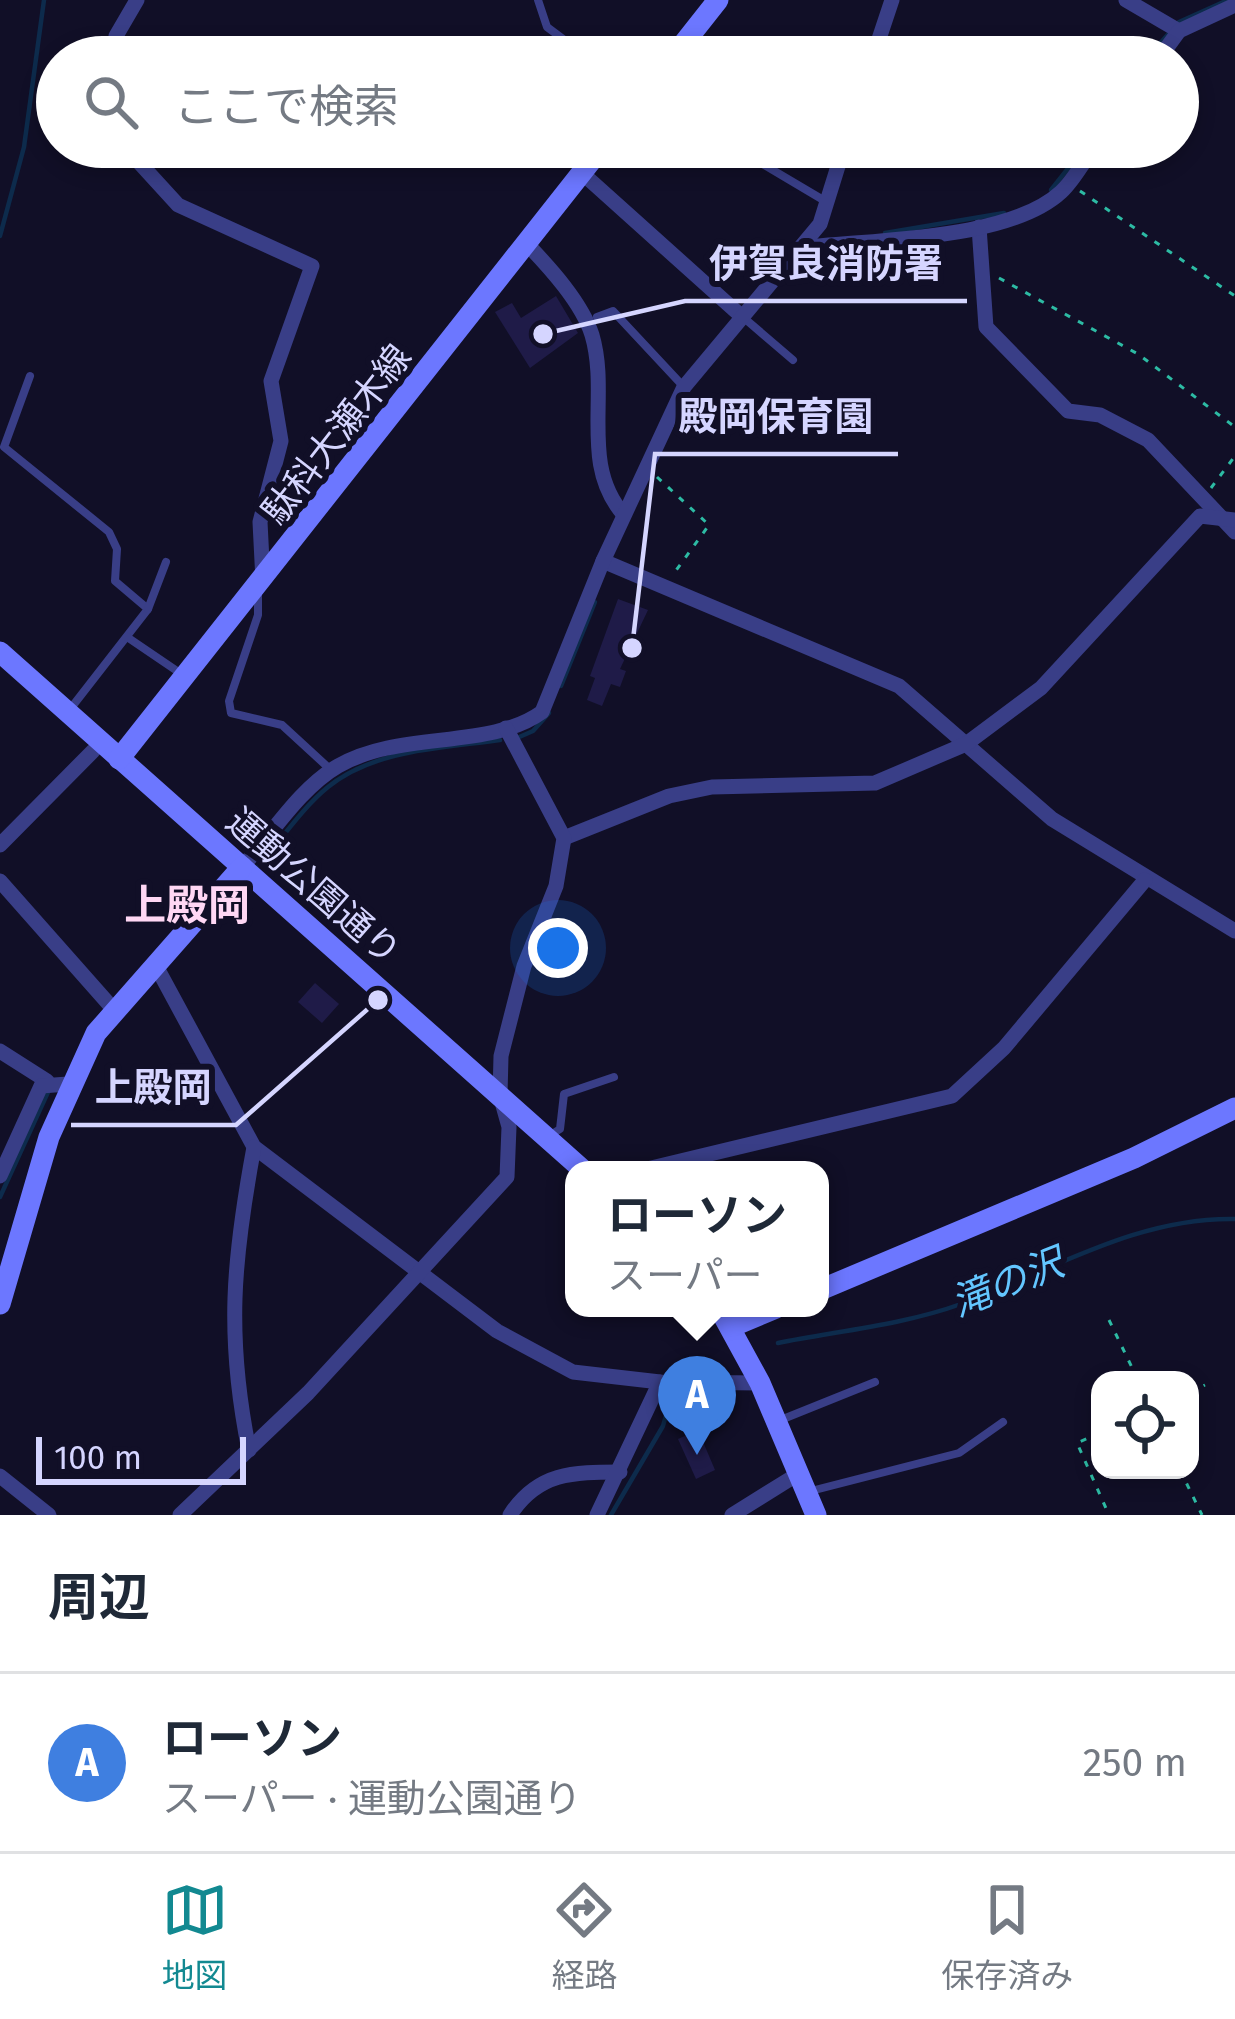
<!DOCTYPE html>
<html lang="ja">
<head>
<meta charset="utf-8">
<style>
	:root { --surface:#fff; --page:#f2f2f3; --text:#1f2937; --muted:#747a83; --line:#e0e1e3; --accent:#128991 }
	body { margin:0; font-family:"Fira Sans","Noto Sans JP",sans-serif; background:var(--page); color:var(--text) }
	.controls { position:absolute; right:36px; bottom:36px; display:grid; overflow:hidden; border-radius:24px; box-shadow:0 6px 18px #0003 }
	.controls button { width:108px; height:108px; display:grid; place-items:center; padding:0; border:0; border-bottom:3px solid var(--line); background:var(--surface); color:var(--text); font:60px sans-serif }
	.scale { position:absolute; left:36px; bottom:30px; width:210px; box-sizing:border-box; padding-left:12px; border:6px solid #d5d5ff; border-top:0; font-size:33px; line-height:42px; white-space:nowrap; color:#d5d5ff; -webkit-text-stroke:9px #110f27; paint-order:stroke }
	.you { position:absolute; left:558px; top:948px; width:42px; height:42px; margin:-30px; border:9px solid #fff; border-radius:50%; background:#1a73e8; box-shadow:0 0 0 18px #1a73e833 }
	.badge { display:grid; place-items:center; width:78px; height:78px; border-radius:50%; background:var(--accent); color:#fff; font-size:39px; font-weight:700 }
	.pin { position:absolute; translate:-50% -99px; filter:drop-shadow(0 3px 6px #0008) }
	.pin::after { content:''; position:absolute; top:63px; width:42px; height:36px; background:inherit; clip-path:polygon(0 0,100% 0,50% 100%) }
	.popup { position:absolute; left:565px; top:1161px; width:264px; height:156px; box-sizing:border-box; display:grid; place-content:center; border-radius:24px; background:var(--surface); filter:drop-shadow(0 3px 9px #0005); font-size:39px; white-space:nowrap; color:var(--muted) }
	.popup b { font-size:45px; color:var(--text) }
	.popup::after { content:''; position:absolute; left:50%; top:100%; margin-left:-24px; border:24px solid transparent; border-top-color:var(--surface) }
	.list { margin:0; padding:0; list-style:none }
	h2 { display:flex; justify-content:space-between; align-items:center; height:156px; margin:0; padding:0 48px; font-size:51px }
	h2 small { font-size:39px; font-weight:400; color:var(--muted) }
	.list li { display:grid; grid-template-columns:78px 1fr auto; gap:36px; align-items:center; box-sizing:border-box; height:180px; padding:0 48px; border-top:3px solid var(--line) }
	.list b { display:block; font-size:45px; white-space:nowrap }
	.list p { margin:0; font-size:39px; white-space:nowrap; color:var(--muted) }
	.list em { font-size:39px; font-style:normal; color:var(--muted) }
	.icon { flex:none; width:66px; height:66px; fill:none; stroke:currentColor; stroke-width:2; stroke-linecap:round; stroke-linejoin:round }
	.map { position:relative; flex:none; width:1235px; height:1515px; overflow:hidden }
	.search { position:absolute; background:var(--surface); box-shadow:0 6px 18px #0003; left:36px; right:36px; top:36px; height:132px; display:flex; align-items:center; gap:30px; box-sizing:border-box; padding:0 42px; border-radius:66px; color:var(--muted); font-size:45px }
	.sheet { height:336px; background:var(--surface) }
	nav { display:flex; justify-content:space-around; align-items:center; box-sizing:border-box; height:168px; border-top:3px solid var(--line); background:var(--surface); font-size:33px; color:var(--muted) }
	nav a { display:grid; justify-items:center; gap:6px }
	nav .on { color:var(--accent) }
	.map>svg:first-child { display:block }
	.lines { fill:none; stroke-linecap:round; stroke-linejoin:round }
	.stream { stroke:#0d2b4c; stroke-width:4.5 }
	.building { fill:#1f1b48 }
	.path { stroke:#2dbba4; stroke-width:3; stroke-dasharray:6 9; stroke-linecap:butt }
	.lane { stroke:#393e87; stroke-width:8 }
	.street { stroke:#393e87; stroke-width:15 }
	.secondary { stroke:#6c77ff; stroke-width:21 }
	.labels { text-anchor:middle; stroke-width:12; stroke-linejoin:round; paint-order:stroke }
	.street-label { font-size:36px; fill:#d5d5ff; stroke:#110f27 }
	.water-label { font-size:39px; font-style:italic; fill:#63c6ff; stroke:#110f27 }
	.quarter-label { font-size:42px; font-weight:bold; fill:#ffd7f4; stroke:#110f27 }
	.leader { fill:none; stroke:#d5d5ff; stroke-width:4.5 }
	.callout-dot { fill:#d5d5ff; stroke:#110f27; stroke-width:4.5 }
	.callout-label { font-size:39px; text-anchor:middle; font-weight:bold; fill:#d5d5ff; stroke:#110f27; stroke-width:12; stroke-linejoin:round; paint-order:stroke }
</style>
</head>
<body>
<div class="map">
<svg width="1235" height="1515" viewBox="0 0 1235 1515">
	<rect width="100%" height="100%" fill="#110f27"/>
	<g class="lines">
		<g class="stream">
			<polyline points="1148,57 1179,22 1228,0"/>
			<polyline points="1051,190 1085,147"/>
			<polyline points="885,233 1004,213"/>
			<polyline points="0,236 24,147 44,0"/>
			<polyline points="782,281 802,259"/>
			<polyline points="561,686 595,602"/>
			<polyline points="517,738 533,731 549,713"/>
			<path d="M259,865c22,-25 43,-57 69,-78 47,-38 115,-39 172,-47"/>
			<polyline points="0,1197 49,1090"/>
			<path d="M778,1343c60,-12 125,-18 183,-39 90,-33 175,-87 274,-85"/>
			<polyline points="611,1515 663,1426 673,1390"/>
		</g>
	</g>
	<g class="building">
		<polygon points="556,296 578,333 530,368 495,312 512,303 521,318"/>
		<polygon points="618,599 648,610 620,669 626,671 620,687 611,684 602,706 587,700 595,678 590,676"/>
		<polygon points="315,983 339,1004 322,1023 298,1002"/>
		<polygon points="698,1430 715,1470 696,1479 678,1439"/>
	</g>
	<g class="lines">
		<g class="path">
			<polyline points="156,161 175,147"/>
			<polyline points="1080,191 1235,296"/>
			<polyline points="999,278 1138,354 1235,427"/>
			<polyline points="657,477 709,525 672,576"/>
			<polyline points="1211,488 1235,456"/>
			<polyline points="1109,1320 1138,1380"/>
			<polyline points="1190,1392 1205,1385"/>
			<polyline points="1100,1433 1077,1443 1109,1515"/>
			<polyline points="1180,1470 1202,1515"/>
		</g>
		<g class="lane">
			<polyline points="538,0 547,27 587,57"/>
			<polyline points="734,147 825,201"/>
			<polyline points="597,317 613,311 683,386"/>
			<polyline points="744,318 793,360"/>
			<polyline points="30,376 4,447 109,532 117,549 115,581 148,609 71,708"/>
			<polyline points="258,594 258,615 229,701 231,713 282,725 331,770"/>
			<polyline points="148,609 166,562"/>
			<polyline points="127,637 180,673"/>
			<polyline points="549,1136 560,1129 564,1094 614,1077"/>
			<polyline points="778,1421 875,1382"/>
			<polyline points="807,1492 959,1453 1003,1422"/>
		</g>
		<g class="street">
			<polyline points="1126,0 1179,31"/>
			<polyline points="119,57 116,36 137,0"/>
			<polyline points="873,57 892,0"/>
			<polyline points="1160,57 1179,31 1235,5"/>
			<polyline points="125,147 178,205 312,266 271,381 281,441 260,522 263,581"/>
			<polyline points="582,173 739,314"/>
			<polyline points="979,227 986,327 1068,411 1100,415 1148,440 1235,532"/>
			<path d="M527,244c23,24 55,59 65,91 18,61 -13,129 32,180"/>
			<path d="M800,248c71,-9 208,-7 261,-56 13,-12 23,-31 33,-45"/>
			<polyline points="603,561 899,686 1052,819 1235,931"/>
			<polyline points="564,838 669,796 712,787 875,783 966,744 1041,688 1200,516 1235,520"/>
			<polyline points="0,845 93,751"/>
			<path d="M242,867c29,-32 58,-79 96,-101 62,-36 152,-16 204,-54l61,-151 81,-174 136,-163 24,-77"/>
			<polyline points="0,881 115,1011"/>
			<polyline points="155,964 254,1147 497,1331 573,1372 660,1382 760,1383"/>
			<polyline points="0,1051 47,1081"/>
			<polyline points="643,1170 952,1096 1004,1048 1145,880"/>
			<polyline points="0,1176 41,1086 68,1084"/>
			<path d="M249,1450c-23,-114 -16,-190 5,-303"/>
			<polyline points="0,1476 49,1515"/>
			<polyline points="180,1515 308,1393 507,1177 509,1127 500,1095 501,1056 524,966 556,886 564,838 506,728"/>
			<path d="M510,1515c28,-43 63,-43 110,-43"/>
			<polyline points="597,1515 660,1382"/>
			<polyline points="732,1515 798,1474"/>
		</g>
		<g class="secondary">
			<polyline points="673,57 718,0"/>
			<polyline points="0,652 583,1170"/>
			<polyline points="119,759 602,147"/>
			<polyline points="820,1290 1134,1158 1235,1108"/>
			<polyline points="0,1304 49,1137 96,1033 242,867"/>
			<polyline points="719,1308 760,1383 816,1515"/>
			<polyline points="733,1326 776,1308"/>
		</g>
	</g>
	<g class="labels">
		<g class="street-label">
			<text transform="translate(336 434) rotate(-52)" y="13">駄科大瀬木線</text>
			<text transform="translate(314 886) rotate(41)" y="13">運動公園通り</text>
		</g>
		<g class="water-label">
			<text transform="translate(1007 1282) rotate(-22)" y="14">滝の沢</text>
		</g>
		<g class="quarter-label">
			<text x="187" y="920">上殿岡</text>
		</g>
	</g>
	<path class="leader" d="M543 334L685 301H967M632 648L655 454H898M378 1000L236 1125H71"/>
	<g class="callout-dot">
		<circle cx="543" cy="334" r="12"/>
		<circle cx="632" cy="648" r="12"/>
		<circle cx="378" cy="1000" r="12"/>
	</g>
	<g class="callout-label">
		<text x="826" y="277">伊賀良消防署</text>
		<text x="776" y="430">殿岡保育園</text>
		<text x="153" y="1101">上殿岡</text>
	</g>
</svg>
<div class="controls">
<button><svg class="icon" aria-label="locate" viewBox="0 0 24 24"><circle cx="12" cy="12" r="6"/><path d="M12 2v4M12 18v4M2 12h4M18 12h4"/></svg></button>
</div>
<div class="scale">100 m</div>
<div class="you"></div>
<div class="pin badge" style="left:697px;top:1455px;background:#3f7fe0">A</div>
<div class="popup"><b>ローソン</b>スーパー</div>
<div class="search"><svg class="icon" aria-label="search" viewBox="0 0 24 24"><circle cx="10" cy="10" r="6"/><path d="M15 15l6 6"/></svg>ここで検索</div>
</div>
<section class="sheet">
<h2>周辺<small></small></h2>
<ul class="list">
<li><span class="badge" style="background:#3f7fe0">A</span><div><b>ローソン</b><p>スーパー · 運動公園通り</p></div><em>250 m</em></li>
</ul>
</section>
<nav>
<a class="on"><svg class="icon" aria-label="map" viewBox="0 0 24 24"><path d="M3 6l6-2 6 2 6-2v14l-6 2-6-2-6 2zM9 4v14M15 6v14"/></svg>地図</a>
<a><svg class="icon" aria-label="directions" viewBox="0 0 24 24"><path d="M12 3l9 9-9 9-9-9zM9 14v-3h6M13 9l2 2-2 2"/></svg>経路</a>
<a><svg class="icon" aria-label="saved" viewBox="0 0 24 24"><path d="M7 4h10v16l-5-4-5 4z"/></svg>保存済み</a>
</nav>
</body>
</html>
